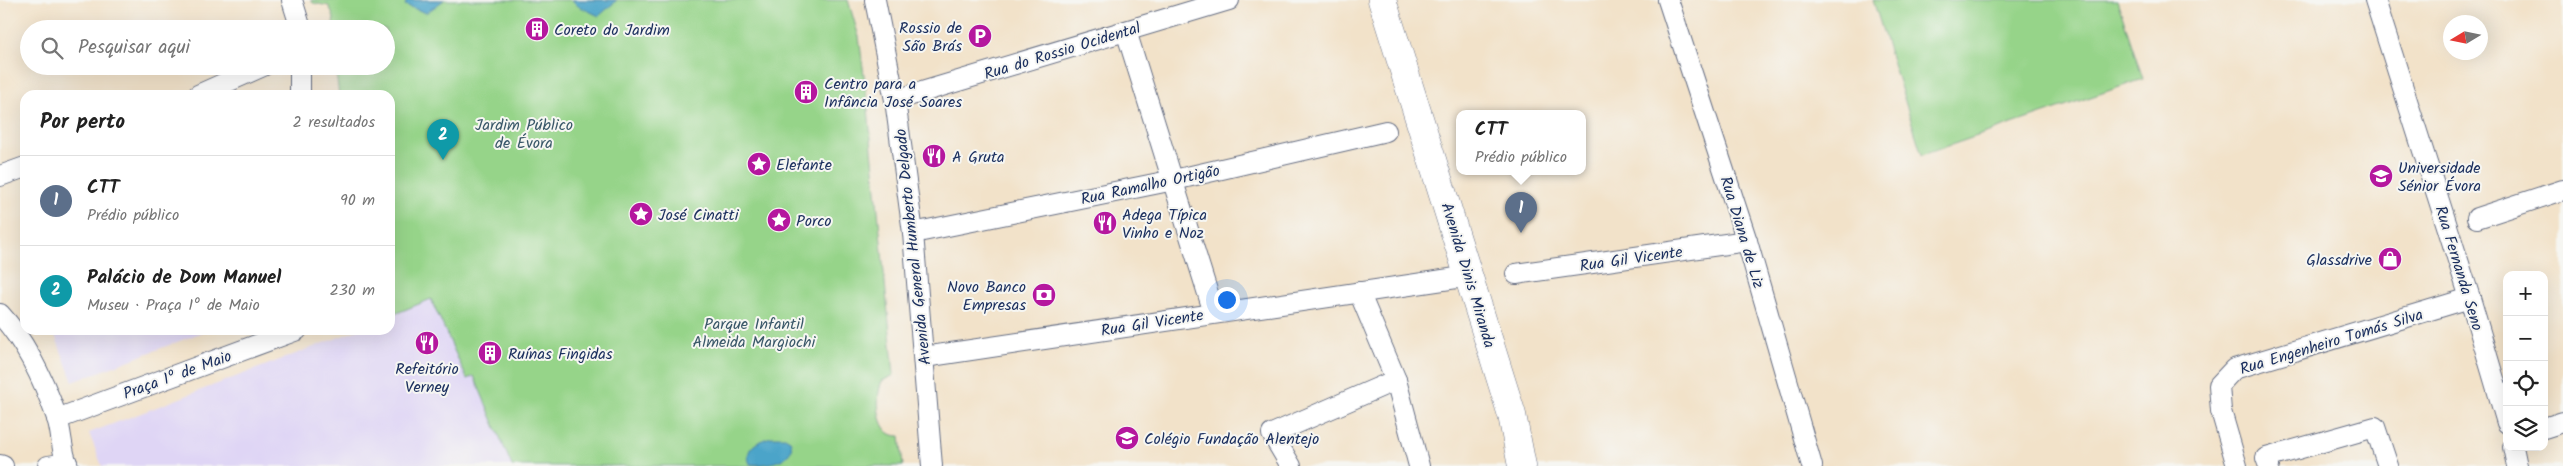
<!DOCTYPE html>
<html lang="pt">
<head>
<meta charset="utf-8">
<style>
	:root { --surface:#fff; --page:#f6f6f6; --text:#222; --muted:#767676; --line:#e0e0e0; --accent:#7c3aed }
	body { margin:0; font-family:Kalam,sans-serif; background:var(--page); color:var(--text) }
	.controls { position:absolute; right:15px; bottom:15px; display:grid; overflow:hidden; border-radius:10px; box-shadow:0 5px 20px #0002 }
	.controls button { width:45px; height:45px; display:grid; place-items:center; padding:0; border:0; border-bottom:1px solid var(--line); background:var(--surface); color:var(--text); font:25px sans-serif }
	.compass { position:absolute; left:2443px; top:15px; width:45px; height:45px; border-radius:50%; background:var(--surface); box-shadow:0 5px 20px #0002; rotate:260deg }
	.you { position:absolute; left:1226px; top:299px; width:18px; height:18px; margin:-12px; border:4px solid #fff; border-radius:50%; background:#1a73e8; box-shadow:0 0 0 8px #1a73e833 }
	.badge { display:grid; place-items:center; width:32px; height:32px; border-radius:50%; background:var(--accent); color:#fff; font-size:16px; font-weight:700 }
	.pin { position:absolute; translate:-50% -41px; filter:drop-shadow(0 1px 2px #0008) }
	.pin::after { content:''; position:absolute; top:26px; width:18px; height:15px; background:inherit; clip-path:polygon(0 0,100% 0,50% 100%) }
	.popup { position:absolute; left:1456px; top:110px; width:130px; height:65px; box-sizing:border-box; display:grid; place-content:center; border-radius:10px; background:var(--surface); filter:drop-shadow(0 1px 4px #0005); font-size:16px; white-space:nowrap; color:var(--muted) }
	.popup b { font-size:19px; color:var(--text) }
	.popup::after { content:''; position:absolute; left:50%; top:100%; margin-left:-10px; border:10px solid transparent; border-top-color:var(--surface) }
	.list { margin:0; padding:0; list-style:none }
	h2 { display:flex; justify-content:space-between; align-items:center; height:65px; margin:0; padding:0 20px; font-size:21px }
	h2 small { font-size:16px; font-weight:400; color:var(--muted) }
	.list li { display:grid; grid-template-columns:32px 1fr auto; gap:15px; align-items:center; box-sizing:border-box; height:90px; padding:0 20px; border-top:1px solid var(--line) }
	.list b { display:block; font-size:19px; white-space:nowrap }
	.list p { margin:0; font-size:16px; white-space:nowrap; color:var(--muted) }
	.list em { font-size:16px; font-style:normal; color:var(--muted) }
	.icon { flex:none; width:28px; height:28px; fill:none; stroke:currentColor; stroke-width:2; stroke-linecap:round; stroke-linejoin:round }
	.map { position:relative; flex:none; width:2563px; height:466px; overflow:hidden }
	.search { position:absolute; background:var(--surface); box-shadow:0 5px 20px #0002; left:20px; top:20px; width:375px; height:55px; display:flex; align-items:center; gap:12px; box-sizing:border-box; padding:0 18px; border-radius:28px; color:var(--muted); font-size:19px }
	.panel { position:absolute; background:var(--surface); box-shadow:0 5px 20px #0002; left:20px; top:90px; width:375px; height:245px; border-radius:15px }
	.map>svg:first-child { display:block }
	.built { fill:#dfd5f5 }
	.green { fill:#96d489; stroke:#588274 }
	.water { fill:#4ca4c9; stroke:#346a94 }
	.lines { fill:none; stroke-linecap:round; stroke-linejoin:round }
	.street-casing { stroke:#666e83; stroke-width:22 }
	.primary-casing { stroke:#666e83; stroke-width:29 }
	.street { stroke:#fff; stroke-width:20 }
	.primary { stroke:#fff; stroke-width:28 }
	.labels { text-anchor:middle; stroke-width:4; stroke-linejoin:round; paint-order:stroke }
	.poi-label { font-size:16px; fill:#1b2f5e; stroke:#f6f6f2; text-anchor:start }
	.street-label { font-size:16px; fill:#1b2f5e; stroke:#f6f6f2 }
	.park-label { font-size:16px; fill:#3a5869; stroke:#f6f6f2 }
</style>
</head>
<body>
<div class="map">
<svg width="2563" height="466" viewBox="0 0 2563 466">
	<rect width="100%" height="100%" fill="#f6f6f2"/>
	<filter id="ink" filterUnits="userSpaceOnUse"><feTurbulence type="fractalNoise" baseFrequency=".02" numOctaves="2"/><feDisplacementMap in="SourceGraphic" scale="10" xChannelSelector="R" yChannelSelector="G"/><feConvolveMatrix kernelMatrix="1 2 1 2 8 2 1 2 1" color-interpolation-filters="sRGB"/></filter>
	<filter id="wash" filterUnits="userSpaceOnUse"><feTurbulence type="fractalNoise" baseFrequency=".0096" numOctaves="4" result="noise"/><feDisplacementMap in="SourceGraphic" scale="20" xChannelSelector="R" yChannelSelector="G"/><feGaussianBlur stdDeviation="1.12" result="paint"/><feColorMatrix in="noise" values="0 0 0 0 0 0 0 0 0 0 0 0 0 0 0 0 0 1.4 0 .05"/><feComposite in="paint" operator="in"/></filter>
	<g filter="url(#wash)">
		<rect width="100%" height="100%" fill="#f2e2c9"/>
		<g class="built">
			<polygon points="431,299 467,379 474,376 512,466 102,466 89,433 358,330 390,330 390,316"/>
			<polygon points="53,330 208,330 73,382"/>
		</g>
		<g class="green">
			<path d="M311,0h537l11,37 8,61 27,277 -12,6c-7,16 -6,56 18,55l3,30h-391l-38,-90 -7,3 -36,-80 -34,14 -7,-10v-208h-51l-4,-29h51v-37h-54l2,-11 -5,-12 -16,-3z"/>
			<polygon points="1873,0 2117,0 2143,79 1922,155"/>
		</g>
		<g class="water">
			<polygon points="407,0 444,0 426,13 405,5"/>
			<polygon points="572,0 617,0 599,16 578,6"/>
			<path d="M771,437h14l5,3c9,21 -25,26 -40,24 -7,-16 8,-23 21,-27z"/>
		</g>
	</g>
	<g filter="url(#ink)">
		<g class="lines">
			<g class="street-casing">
				<g id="street">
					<polyline points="292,0 301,29"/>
					<polyline points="875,0 895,100 913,233 932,466"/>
					<polyline points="1668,0 1747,241 1812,466"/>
					<polyline points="2375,0 2470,298 2507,423"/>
					<polyline points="1126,31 1214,313"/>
					<polyline points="198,95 263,66"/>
					<polyline points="300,95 300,66"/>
					<polyline points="895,100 1229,0"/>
					<polyline points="0,176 25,167"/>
					<polyline points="2477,218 2563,190"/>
					<polyline points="913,233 1174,180 1386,131"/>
					<polyline points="1516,274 1747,241"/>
					<polyline points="1359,292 1396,380 1419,466"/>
					<path d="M0,314c27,29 44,67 57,104 5,15 4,33 11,48"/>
					<polyline points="924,357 1470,276"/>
					<polyline points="57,419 297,330"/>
					<polyline points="2544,428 2563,422"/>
					<polyline points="2513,447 2517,466"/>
					<polyline points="0,465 3,466"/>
					<polyline points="48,466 67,463"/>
					<polyline points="1291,466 1272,434 1396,380"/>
					<polyline points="2237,466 2221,411 2219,385 2234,369 2470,298"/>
					<polyline points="2269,466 2266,458 2375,427 2388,466"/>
				</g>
			</g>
			<g class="primary-casing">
				<polyline id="primary" points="1382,0 1512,415 1522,466"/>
			</g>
			<use href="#street" class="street"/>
			<use href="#primary" class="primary"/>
		</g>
	</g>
	<defs>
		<g id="building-disc" transform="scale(1.25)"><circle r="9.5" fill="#b5179e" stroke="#f6f6f2"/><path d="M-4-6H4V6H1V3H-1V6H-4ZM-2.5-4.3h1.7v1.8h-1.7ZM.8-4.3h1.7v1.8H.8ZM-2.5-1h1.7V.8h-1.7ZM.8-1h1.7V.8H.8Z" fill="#fff"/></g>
		<g id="parking-disc" transform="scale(1.25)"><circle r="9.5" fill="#b5179e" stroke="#f6f6f2"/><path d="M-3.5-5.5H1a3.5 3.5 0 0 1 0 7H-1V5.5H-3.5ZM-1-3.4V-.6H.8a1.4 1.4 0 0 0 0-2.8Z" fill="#fff"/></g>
		<g id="restaurant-disc" transform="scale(1.25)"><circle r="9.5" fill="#b5179e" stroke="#f6f6f2"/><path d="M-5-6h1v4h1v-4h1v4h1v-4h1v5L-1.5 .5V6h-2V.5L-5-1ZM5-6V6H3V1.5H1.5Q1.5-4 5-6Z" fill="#fff"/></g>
		<g id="sight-disc" transform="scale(1.25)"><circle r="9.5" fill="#b5179e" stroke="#f6f6f2"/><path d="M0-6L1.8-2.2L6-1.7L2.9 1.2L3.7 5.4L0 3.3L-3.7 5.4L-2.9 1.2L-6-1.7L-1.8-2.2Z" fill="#fff"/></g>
		<g id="school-disc" transform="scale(1.25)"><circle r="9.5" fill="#b5179e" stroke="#f6f6f2"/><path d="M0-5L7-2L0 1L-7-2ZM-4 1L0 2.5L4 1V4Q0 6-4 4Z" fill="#fff"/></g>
		<g id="shop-disc" transform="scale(1.25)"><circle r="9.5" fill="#b5179e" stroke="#f6f6f2"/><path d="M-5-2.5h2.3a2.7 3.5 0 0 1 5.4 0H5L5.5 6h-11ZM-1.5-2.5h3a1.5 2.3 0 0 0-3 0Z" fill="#fff"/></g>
		<g id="bank-disc" transform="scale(1.25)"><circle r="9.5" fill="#b5179e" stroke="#f6f6f2"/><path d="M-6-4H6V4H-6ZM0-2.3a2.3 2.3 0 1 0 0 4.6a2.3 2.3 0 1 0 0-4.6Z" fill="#fff"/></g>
	</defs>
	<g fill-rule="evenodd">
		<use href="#building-disc" x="537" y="29"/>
		<use href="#parking-disc" x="980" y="36"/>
		<use href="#building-disc" x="806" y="92"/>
		<use href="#restaurant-disc" x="934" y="156"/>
		<use href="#sight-disc" x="759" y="164"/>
		<use href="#school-disc" x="2381" y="176"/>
		<use href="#sight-disc" x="641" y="214"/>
		<use href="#sight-disc" x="779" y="220"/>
		<use href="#restaurant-disc" x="1105" y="223"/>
		<use href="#shop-disc" x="2390" y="259"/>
		<use href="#bank-disc" x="1044" y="295"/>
		<use href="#restaurant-disc" x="427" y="343"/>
		<use href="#building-disc" x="490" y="353"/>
		<use href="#school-disc" x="1127" y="438"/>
	</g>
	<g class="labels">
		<g class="poi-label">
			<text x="962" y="33" text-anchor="end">Rossio de<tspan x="962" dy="18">São Brás</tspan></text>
			<text x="554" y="35">Coreto do Jardim</text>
			<text x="824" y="89">Centro para a<tspan x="824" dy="18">Infância José Soares</tspan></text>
			<text x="952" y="162">A Gruta</text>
			<text x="776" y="170">Elefante</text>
			<text x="2398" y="173">Universidade<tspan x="2398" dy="18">Sénior Évora</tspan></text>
			<text x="658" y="220">José Cinatti</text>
			<text x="1122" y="220">Adega Típica<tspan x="1122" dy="18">Vinho e Noz</tspan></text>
			<text x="796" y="226">Porco</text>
			<text x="2372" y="265" text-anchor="end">Glassdrive</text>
			<text x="1026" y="292" text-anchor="end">Novo Banco<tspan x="1026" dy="18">Empresas</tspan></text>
			<text x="508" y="359">Ruínas Fingidas</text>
			<text x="427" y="374" text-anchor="middle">Refeitório<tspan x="427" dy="18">Verney</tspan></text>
			<text x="1144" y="444">Colégio Fundação Alentejo</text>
		</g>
		<g class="street-label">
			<text transform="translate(1062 50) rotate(-17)" y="6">Rua do Rossio Ocidental</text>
			<text transform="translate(1150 184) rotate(-12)" y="6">Rua Ramalho Ortigão</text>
			<text transform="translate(1743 232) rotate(73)" y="6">Rua Diana de Liz</text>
			<text transform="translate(912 247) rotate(-96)" y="6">Avenida General Humberto Delgado</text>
			<text transform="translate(1631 258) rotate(-8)" y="6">Rua Gil Vicente</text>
			<text transform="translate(2460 268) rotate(73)" y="6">Rua Fernanda Seno</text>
			<text transform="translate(1469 275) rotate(73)" y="6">Avenida Dinis Miranda</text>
			<text transform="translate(1152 322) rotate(-9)" y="6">Rua Gil Vicente</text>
			<text transform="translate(2331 341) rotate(-17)" y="6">Rua Engenheiro Tomás Silva</text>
			<text transform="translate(177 374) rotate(-20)" y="6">Praça 1º de Maio</text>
		</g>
		<g class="park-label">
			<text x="524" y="130">Jardim Público<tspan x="524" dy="18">de Évora</tspan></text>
			<text x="754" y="329">Parque Infantil<tspan x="754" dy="18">Almeida Margiochi</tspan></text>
		</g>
	</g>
</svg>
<div class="controls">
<button>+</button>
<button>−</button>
<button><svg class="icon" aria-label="locate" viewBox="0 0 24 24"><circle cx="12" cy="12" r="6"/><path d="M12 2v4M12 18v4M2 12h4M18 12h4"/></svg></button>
<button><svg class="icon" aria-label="layers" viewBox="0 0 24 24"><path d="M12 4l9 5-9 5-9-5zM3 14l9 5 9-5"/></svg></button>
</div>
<svg class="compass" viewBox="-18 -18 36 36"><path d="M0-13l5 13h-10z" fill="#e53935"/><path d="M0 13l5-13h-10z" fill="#767676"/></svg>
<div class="you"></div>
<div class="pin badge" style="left:1521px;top:233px;background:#5c6f8a">1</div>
<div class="popup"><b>CTT</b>Prédio público</div>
<div class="pin badge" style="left:443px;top:160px;background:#0f9aa8">2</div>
<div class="search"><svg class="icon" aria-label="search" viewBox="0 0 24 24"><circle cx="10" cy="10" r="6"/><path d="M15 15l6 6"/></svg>Pesquisar aqui</div>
<section class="panel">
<h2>Por perto<small>2 resultados</small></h2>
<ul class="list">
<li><span class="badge" style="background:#5c6f8a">1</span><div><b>CTT</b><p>Prédio público</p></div><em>90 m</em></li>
<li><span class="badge" style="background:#0f9aa8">2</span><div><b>Palácio de Dom Manuel</b><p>Museu · Praça 1º de Maio</p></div><em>230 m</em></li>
</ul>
</section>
</div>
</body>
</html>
